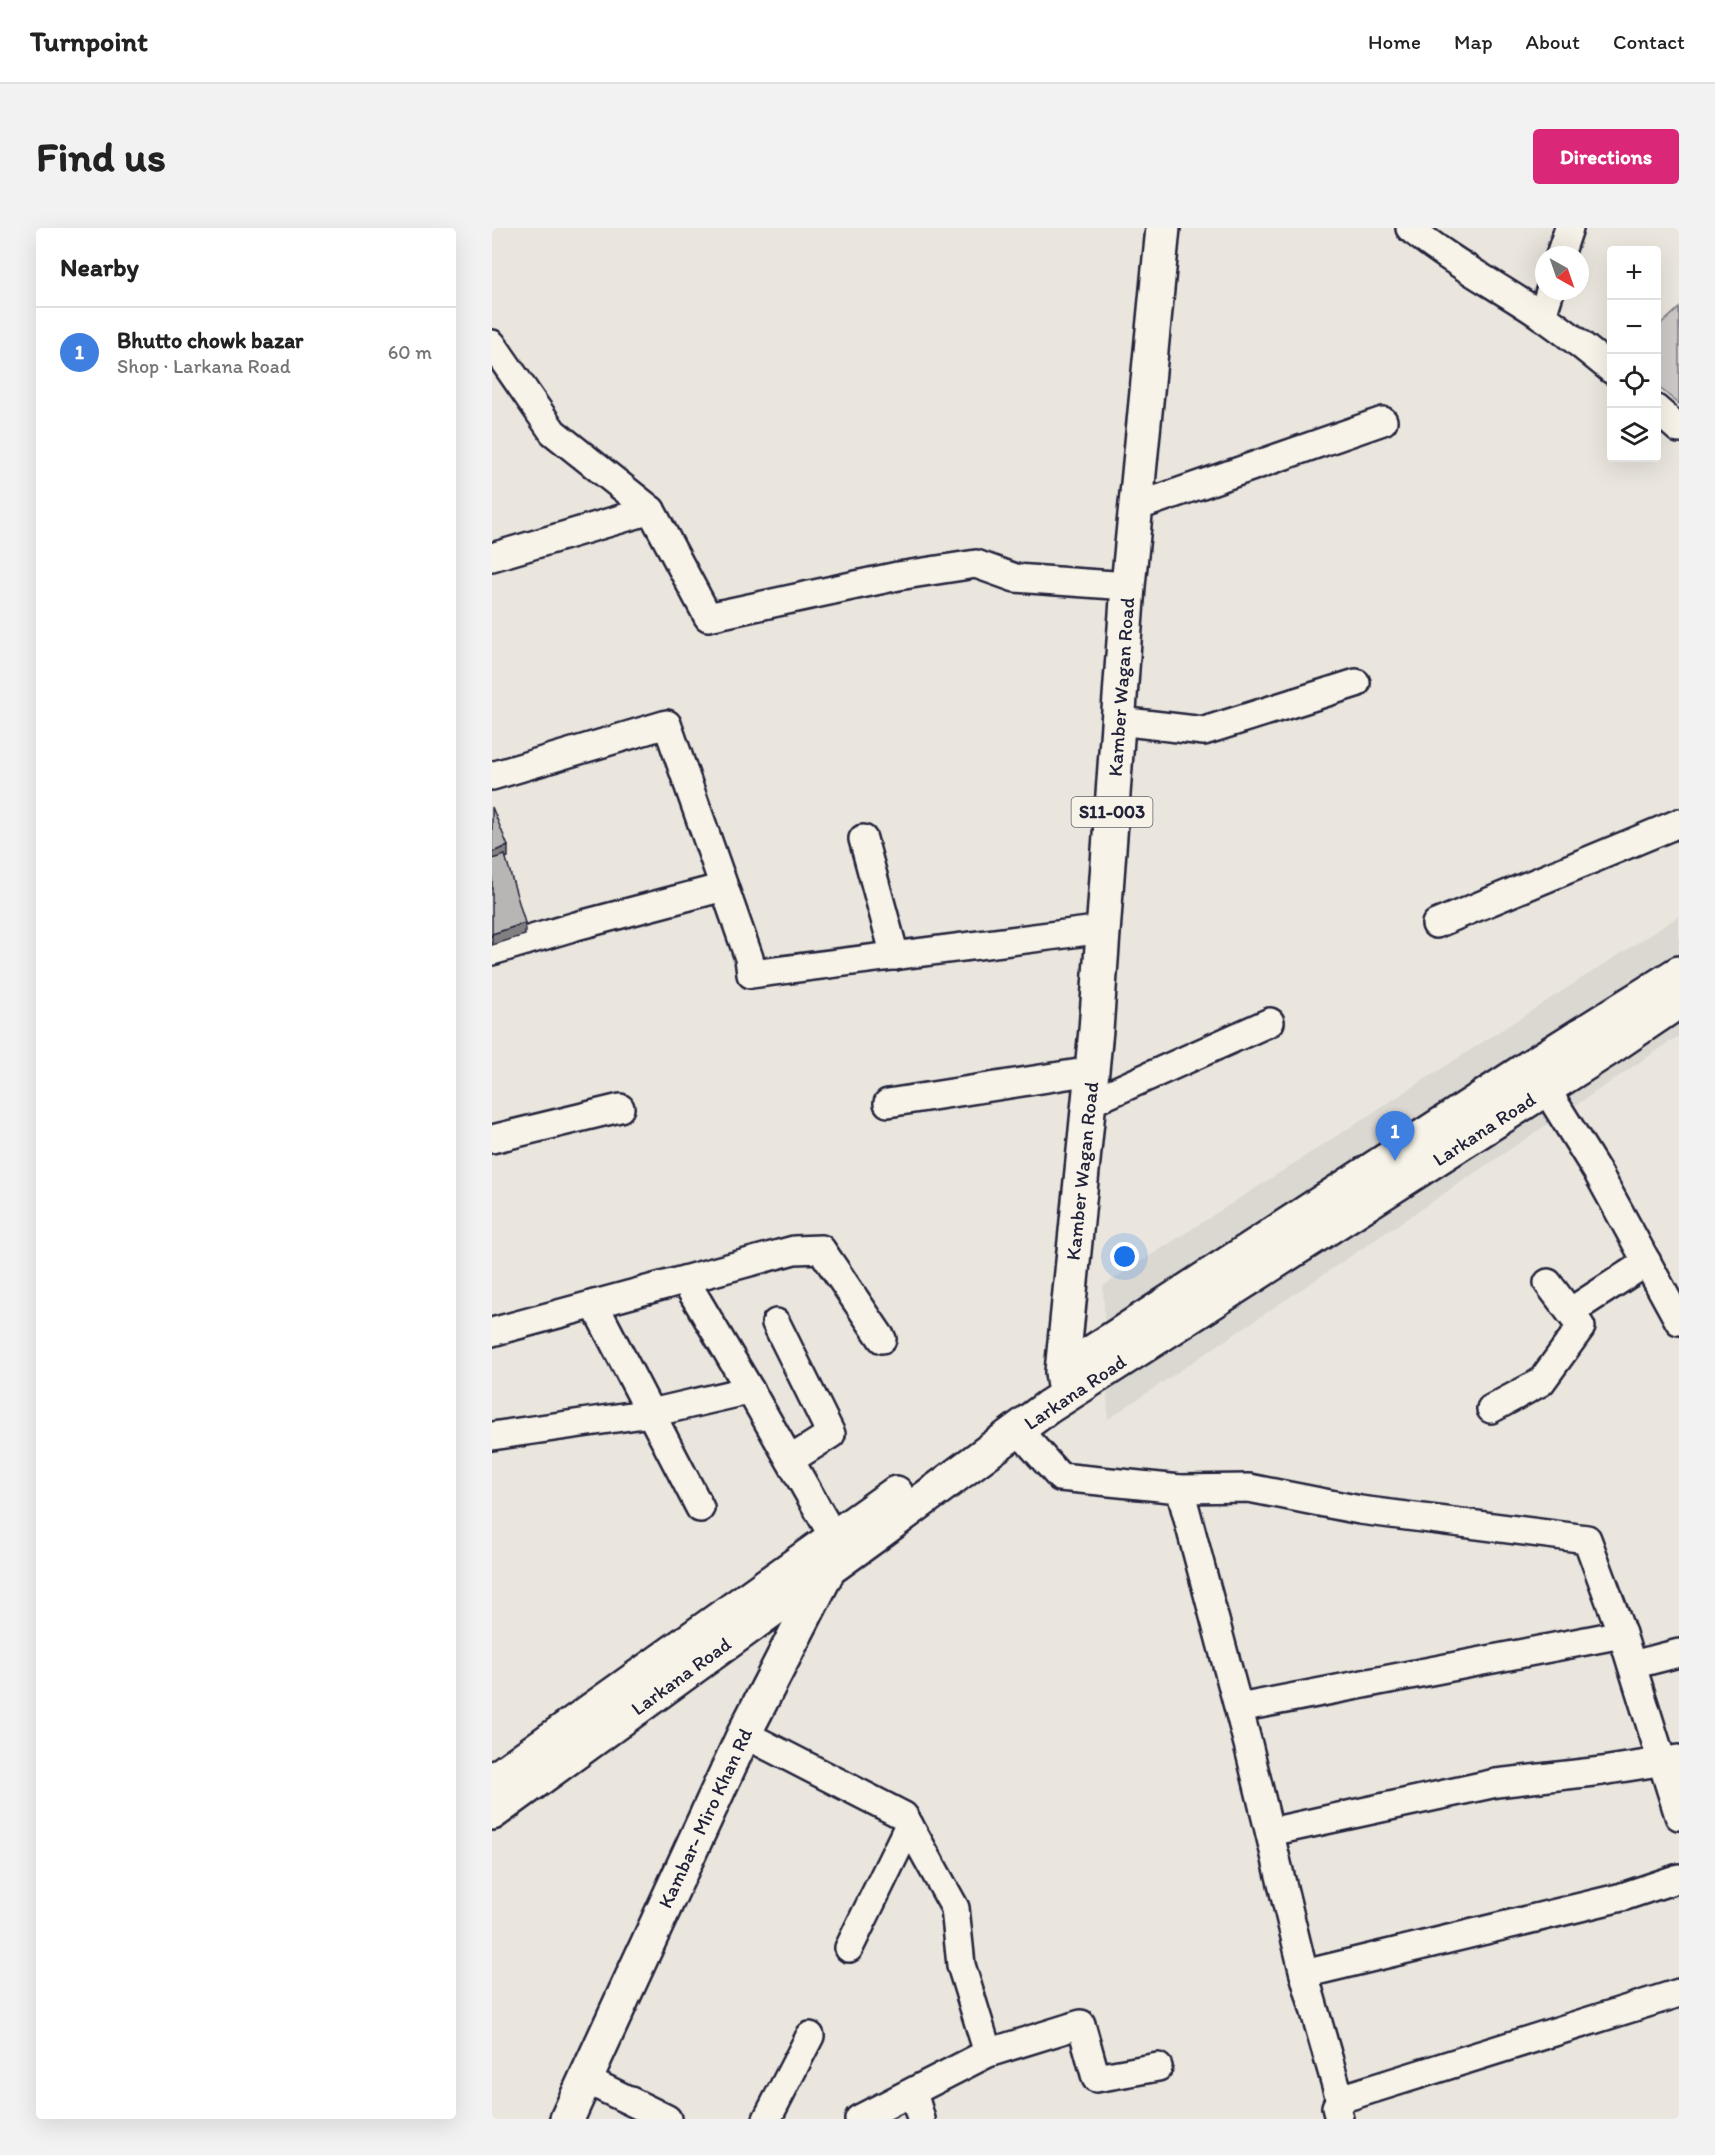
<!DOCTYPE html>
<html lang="en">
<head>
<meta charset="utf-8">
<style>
	:root { --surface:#fff; --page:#f2f2f2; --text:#222; --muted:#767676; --line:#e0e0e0; --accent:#db2777 }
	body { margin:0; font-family:Itim,sans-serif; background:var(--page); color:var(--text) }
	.controls { position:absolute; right:18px; top:18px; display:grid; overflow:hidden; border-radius:6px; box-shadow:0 6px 24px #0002 }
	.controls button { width:54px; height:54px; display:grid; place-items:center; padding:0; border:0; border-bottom:2px solid var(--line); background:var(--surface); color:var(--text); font:30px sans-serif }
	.compass { position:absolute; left:1043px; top:18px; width:54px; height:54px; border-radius:50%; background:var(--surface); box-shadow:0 6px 24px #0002; rotate:140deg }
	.you { position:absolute; left:633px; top:1029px; width:21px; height:21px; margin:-15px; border:4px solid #fff; border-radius:50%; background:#1a73e8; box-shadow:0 0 0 9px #1a73e833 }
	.badge { display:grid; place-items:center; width:39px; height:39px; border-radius:50%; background:var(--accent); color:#fff; font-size:20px; font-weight:700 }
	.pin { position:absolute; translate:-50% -50px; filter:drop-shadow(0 2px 3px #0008) }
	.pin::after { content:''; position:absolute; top:32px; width:21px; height:18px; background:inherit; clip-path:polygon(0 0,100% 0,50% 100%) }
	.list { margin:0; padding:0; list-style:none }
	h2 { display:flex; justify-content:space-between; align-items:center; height:78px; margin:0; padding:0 24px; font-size:26px }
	h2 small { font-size:20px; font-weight:400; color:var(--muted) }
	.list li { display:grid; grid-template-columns:39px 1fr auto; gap:18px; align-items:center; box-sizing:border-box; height:90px; padding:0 24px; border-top:2px solid var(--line) }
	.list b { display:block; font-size:22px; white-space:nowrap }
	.list p { margin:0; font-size:20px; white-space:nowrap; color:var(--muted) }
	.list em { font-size:20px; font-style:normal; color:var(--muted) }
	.icon { flex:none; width:33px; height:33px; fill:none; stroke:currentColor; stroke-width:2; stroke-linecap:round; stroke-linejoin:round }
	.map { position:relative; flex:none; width:1187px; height:1891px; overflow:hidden; border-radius:6px }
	header { display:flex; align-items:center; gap:36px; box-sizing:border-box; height:84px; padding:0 30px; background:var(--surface); border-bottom:2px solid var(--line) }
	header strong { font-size:28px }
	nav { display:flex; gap:33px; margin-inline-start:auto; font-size:21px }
	.intro { display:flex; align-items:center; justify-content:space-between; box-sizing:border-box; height:144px; padding:0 36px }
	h1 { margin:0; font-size:42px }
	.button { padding:15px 27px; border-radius:6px; background:var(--accent); color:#fff; font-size:21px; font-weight:700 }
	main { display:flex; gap:36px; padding:0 36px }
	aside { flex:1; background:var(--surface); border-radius:6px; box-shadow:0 6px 24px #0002 }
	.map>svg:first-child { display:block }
	.built { fill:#dbd8d2 }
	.green { fill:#cdc9c6; stroke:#787680; stroke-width:1.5 }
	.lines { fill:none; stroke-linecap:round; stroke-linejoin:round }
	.street-casing { stroke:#22223b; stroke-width:32 }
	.secondary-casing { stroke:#22223b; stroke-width:38 }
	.primary-casing { stroke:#22223b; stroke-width:38 }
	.street { stroke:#f7f3e8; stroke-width:27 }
	.secondary { stroke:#f7f3e8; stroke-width:33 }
	.primary { stroke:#f7f3e8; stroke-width:33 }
	.shaded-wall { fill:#817f7f; stroke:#22223b; stroke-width:1.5 }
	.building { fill:#b8b6b5; stroke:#22223b; stroke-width:1.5 }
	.labels { text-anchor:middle; stroke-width:5; stroke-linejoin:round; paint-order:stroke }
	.shield { fill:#f7f3e8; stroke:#62616f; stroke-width:1.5 }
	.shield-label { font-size:18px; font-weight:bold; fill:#22223b }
	.street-label { font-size:20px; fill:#22223b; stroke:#f7f3e8 }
</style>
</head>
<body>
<header>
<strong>Turnpoint</strong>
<nav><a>Home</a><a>Map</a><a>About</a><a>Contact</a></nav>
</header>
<div class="intro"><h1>Find us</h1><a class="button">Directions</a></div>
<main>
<aside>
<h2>Nearby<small></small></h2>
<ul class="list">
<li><span class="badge" style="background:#3f7fe0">1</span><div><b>Bhutto chowk bazar</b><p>Shop · Larkana Road</p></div><em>60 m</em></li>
</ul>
</aside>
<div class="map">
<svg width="1187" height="1891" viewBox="0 0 1187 1891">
	<rect width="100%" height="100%" fill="#eae6de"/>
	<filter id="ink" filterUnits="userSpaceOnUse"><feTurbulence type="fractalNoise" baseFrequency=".0167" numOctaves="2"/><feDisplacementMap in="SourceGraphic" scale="12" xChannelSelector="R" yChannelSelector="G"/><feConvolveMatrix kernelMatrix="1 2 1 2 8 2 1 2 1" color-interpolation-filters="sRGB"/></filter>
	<g filter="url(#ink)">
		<polygon class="built" points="1187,688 1187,808 616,1191 611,1058"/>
		<polygon class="green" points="1187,80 1187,176 1165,158 1164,101"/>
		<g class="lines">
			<g class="street-casing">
				<g id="street">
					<path d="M918,0c41,34 88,58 132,88 24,16 47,35 70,54"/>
					<polyline points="1068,27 1077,0"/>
					<polyline points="1050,88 1058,63"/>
					<polyline points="0,116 61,204 159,282 216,389 406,348 484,336 523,350 636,358"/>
					<polyline points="1164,181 1187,201"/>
					<polyline points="644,279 891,193"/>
					<polyline points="0,329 159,282"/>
					<polyline points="627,493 712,503 864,455"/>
					<polyline points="0,548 175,496 257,730 259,746 612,701"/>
					<polyline points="371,611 403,728"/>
					<polyline points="944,696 1187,595"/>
					<polyline points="0,723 84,698 232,659"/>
					<polyline points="1054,861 1106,945 1187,1093"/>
					<polyline points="396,875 600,843"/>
					<polyline points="597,875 778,794"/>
					<polyline points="0,911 128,880"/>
					<polyline points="193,1052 258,1162 341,1308"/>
					<polyline points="102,1076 208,1280"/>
					<polyline points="1078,1084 1155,1034"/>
					<polyline points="284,1095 339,1206 298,1232"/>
					<polyline points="0,1104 302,1022 329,1021 390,1111"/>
					<polyline points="999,1181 1049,1154 1089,1099 1056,1055"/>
					<polyline points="526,1202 568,1249 688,1261 756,1516 812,1746 848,1871 844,1879 847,1891"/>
					<polyline points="0,1208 159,1185 258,1162"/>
					<polyline points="688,1261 757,1260 868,1282 1095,1311 1130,1406 1187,1588"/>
					<polyline points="1140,1437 1187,1425"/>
					<polyline points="747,1480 1130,1406"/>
					<polyline points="252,1506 412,1588 463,1680 469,1737 496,1825"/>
					<polyline points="778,1604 1004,1555 1110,1543 1186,1531"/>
					<polyline points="357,1720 417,1597"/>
					<polyline points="812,1746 1130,1669 1187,1650"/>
					<polyline points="93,1851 175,1891"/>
					<polyline points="421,1864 429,1891"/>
					<polyline points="848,1871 1187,1765"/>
					<polyline points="275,1891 318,1808"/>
					<polyline points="367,1891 496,1825 589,1796 604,1850 666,1839"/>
				</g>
			</g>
			<g class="secondary-casing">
				<polyline id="secondary" points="75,1891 252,1506 341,1333"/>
			</g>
			<g class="primary-casing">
				<g id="primary">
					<polyline points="582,1136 1039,838 1187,745"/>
					<polyline points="572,1158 570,1144 604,802 636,358 671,0"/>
					<polyline points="0,1553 404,1265"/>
					<polyline points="0,1585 381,1309 556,1179 1116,821 1187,773"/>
				</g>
			</g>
			<use href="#street" class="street"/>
			<use href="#secondary" class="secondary"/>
			<use href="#primary" class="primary"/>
		</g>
		<g class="shaded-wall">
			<polygon points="16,618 16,629 0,636 0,624"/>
			<polygon points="33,695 33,707 0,717 0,706"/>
		</g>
		<g class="building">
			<polygon points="0,579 16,618 0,624"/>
			<polygon points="13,627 33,695 0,706 0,631"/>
		</g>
	</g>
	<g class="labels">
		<rect class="shield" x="579.5" y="569" width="81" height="30" rx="4.5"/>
		<g class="shield-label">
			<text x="620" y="590">S11-003</text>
		</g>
		<g class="street-label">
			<text transform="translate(629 459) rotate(-86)" y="7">Kamber Wagan Road</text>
			<text transform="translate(992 901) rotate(-33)" y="7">Larkana Road</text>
			<text transform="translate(590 943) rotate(-84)" y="7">Kamber Wagan Road</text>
			<text transform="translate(583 1164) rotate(-34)" y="7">Larkana Road</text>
			<text transform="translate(189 1448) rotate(-36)" y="7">Larkana Road</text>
			<text transform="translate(213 1590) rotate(-65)" y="7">Kambar- Miro Khan Rd</text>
		</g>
	</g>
</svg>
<div class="controls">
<button>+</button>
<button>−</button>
<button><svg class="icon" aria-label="locate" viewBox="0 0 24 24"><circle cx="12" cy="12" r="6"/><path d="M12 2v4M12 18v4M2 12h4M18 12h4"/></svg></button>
<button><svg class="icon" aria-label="layers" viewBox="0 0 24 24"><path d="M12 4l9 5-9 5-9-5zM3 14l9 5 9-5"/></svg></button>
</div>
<svg class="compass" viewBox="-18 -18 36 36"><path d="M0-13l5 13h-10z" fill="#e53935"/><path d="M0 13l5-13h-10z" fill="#767676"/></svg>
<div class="you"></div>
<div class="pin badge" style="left:903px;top:933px;background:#3f7fe0">1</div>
</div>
</main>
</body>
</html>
